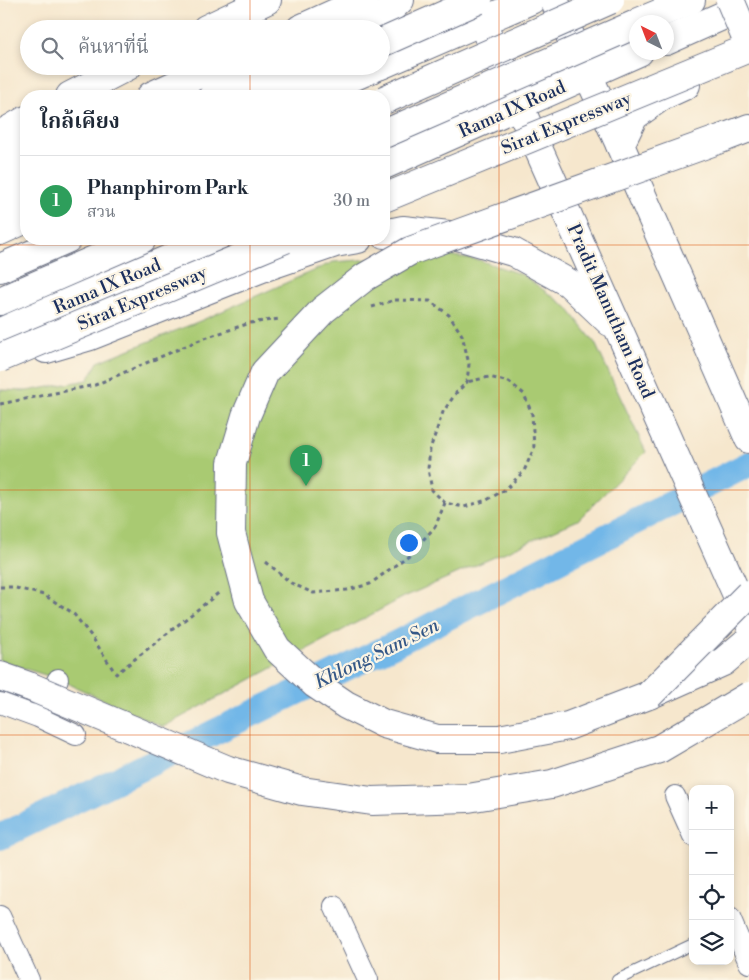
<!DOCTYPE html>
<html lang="th">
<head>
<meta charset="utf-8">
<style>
	:root { --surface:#fff; --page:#f6f6f7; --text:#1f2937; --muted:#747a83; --line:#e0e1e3; --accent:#111827 }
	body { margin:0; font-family:"Libre Bodoni","Noto Serif Thai",serif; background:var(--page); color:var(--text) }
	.controls { position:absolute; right:15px; bottom:15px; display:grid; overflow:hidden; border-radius:10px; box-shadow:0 2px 8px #0003 }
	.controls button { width:45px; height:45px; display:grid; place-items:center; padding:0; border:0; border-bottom:1px solid var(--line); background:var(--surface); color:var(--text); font:25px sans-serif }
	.compass { position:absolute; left:629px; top:15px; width:45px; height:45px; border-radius:50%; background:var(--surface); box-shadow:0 2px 8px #0003; rotate:318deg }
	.you { position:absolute; left:408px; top:542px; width:18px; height:18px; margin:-12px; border:4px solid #fff; border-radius:50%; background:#1a73e8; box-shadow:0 0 0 8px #1a73e833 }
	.badge { display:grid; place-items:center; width:32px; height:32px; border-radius:50%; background:var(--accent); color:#fff; font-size:16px; font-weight:700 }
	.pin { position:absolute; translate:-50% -41px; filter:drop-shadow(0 1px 2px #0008) }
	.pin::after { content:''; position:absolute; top:26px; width:18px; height:15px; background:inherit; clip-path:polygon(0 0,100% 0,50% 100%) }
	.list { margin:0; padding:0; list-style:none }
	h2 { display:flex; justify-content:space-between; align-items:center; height:65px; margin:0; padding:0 20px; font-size:21px }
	h2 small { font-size:16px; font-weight:400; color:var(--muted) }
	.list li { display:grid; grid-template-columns:32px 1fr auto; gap:15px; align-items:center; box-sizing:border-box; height:90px; padding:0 20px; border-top:1px solid var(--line) }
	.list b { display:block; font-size:19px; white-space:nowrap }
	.list p { margin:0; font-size:16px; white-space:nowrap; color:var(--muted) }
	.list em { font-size:16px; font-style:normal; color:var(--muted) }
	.icon { flex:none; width:28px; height:28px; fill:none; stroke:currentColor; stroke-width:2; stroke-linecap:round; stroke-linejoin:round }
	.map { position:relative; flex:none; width:749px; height:980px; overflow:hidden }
	.search { position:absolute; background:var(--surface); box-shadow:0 2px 8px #0003; left:20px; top:20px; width:370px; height:55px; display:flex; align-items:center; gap:12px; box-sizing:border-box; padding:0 18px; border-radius:28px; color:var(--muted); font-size:19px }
	.panel { position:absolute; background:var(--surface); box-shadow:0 2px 8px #0003; left:20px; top:90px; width:370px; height:155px; border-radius:20px }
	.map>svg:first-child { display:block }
	.green { fill:#a9ca72; stroke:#627c68 }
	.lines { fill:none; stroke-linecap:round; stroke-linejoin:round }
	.canal { stroke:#72b7e8; stroke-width:26 }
	.service-casing { stroke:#686f85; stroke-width:12 }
	.minor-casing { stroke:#686f85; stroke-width:22 }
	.secondary-casing { stroke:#686f85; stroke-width:30 }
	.primary-casing { stroke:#686f85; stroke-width:30 }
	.motorway-casing { stroke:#686f85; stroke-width:30 }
	.path { stroke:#686f85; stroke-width:3; stroke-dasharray:4 4; stroke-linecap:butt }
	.service { stroke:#fff; stroke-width:10 }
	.minor { stroke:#fff; stroke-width:20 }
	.secondary { stroke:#fff; stroke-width:28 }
	.primary { stroke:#fff; stroke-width:28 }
	.motorway { stroke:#fff; stroke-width:28 }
	.primary-bridge-casing { stroke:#686f85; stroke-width:30; stroke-linecap:butt }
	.motorway-bridge-casing { stroke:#686f85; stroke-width:30; stroke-linecap:butt }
	.primary-bridge { stroke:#fff; stroke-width:28 }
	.motorway-bridge { stroke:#fff; stroke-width:28 }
	.grid { fill:none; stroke:#de5710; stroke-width:1; stroke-opacity:0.55 }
	.labels { text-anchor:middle; stroke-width:4.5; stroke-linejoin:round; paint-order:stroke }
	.street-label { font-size:18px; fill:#1b2f5e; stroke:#fcf5e5 }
	.water-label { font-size:19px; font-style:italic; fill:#355887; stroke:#fcf5e5 }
</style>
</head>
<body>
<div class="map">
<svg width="749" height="980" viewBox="0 0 749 980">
	<rect width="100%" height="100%" fill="#fcf5e5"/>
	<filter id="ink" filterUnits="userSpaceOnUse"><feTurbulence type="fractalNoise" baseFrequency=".02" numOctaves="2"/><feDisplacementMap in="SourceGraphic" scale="10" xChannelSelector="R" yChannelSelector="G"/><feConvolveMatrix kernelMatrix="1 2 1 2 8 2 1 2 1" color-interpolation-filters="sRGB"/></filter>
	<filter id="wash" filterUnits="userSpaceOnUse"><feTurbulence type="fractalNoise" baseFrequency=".0096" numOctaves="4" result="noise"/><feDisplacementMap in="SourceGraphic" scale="20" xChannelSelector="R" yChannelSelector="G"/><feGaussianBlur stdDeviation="1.12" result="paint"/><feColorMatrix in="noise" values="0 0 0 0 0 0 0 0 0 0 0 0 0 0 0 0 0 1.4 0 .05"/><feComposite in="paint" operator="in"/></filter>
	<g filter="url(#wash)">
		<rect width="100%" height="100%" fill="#f6e7cd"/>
		<polygon class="green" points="441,254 479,260 523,275 567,307 595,343 646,452 578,520 404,597 163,727 58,679 0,661 0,390 27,391 88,380 98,362 200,321 333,262"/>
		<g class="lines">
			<polyline class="canal" points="0,837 399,642 749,464"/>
		</g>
	</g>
	<g filter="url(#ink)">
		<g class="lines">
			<g class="service-casing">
				<polyline id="service" points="617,980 693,944"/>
			</g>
			<g class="minor-casing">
				<g id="minor">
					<polyline points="0,703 38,717 76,735"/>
					<polyline points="43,707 58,679"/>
					<polyline points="675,796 693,836"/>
					<polyline points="334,906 368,980"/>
					<polyline points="0,916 29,980"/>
					<polyline points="730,918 749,963"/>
				</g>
			</g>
			<g class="secondary-casing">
				<g id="secondary">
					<polyline points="362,29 377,22 400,0"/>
					<polyline points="213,96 279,66"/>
					<polyline points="0,191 26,180"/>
				</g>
			</g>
			<g class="primary-casing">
				<g id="primary">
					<polyline points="472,0 749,622"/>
					<polyline points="554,0 620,145 749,439"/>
					<polyline points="639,22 691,0"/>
					<polyline points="666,41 749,4"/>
					<polyline points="381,65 531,0"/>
					<polyline points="309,96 378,66"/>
					<polyline points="620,145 634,116 662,96 686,85"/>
					<polyline points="384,165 639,52"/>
					<polyline points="0,231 26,219"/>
					<polyline points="384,234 403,230 458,236 513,252 569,283 610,322"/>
					<polyline points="0,268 67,239"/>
					<polyline points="0,301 142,239"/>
					<polyline points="0,332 215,239"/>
					<polyline points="46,349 90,336 262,268 335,243 358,239"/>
				</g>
			</g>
			<g class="motorway-casing">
				<g id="motorway">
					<polyline points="206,29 267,0"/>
					<polyline points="300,29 364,0"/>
					<polyline points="70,96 128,66"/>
					<polyline points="151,96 217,66"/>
					<polyline points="264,96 330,66"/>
					<polyline points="0,135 26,120"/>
					<polyline points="723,138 749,128"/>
					<polyline points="0,164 26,152"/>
					<polyline points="0,215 26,203"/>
					<polyline points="0,676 31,687"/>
					<polyline points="499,739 568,726 649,695 723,662 749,640"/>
				</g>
			</g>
			<g class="path">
				<polyline points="372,307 395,300 430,301 449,315 462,335 469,364 467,382 456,393 443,412 430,449 428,469 432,490 445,503 464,507 487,500 506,489 524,471 534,448 532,414 524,394 509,382 489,377 467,382"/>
				<polyline points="0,404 95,385 202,339 250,323 279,319"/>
				<polyline points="266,562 291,583 313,593 347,590 370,584 409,555 435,527 445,503"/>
				<polyline points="0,587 12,587 44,595 73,613 92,637 116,674 221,591"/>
			</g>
			<use href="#service" class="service"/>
			<use href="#minor" class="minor"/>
			<use href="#secondary" class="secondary"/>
			<use href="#primary" class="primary"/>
			<use href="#motorway" class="motorway"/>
			<g class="primary-bridge-casing">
				<g id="primary-bridge">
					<polyline points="384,100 610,0"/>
					<polyline points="384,134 636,24"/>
				</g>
			</g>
			<g class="motorway-bridge-casing">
				<g id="motorway-bridge">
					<polyline points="730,0 749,45"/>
					<polyline points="381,43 478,0"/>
					<polyline points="384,198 749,48"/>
					<polyline points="0,358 285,239"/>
					<polyline points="31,687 228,770 302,791 372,801 468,798 552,784 659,749 749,696"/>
					<polyline points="649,695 749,594"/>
					<polyline points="499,739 437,739 384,724 346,705 315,684 277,649 249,601 231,533 232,463 246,416 265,372 323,310 365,277 410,251 723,138"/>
				</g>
			</g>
			<use href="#primary-bridge" class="primary-bridge"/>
			<use href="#motorway-bridge" class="motorway-bridge"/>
		</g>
	</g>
	<path class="grid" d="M250,0v29M499,0v980M250,66v30M250,239v741M0,245h749M0,490h749M0,735h749"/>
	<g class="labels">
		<g class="street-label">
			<text transform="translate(512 109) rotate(-24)" y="6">Rama IX Road</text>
			<text transform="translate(566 123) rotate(-22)" y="6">Sirat Expressway</text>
			<text transform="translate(107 286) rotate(-23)" y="6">Rama IX Road</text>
			<text transform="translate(142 298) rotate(-23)" y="6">Sirat Expressway</text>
			<text transform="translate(611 311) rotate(66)" y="6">Pradit Manutham Road</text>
		</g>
		<g class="water-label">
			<text transform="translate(376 653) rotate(-26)" y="7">Khlong Sam Sen</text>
		</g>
	</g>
</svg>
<div class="controls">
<button>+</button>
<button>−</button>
<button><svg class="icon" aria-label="locate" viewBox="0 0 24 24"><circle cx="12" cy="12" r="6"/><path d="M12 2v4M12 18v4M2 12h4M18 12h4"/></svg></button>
<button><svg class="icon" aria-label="layers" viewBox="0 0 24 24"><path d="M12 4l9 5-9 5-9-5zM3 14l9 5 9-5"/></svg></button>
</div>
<svg class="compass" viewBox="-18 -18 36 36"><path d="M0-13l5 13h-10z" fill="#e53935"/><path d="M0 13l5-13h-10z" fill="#747a83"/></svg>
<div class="you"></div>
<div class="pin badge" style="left:306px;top:486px;background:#2e9e5b">1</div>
<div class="search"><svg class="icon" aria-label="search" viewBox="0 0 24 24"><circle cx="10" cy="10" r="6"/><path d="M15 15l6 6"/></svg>ค้นหาที่นี่</div>
<section class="panel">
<h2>ใกล้เคียง<small></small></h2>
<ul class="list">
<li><span class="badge" style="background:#2e9e5b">1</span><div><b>Phanphirom Park</b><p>สวน</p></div><em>30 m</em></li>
</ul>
</section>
</div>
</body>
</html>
